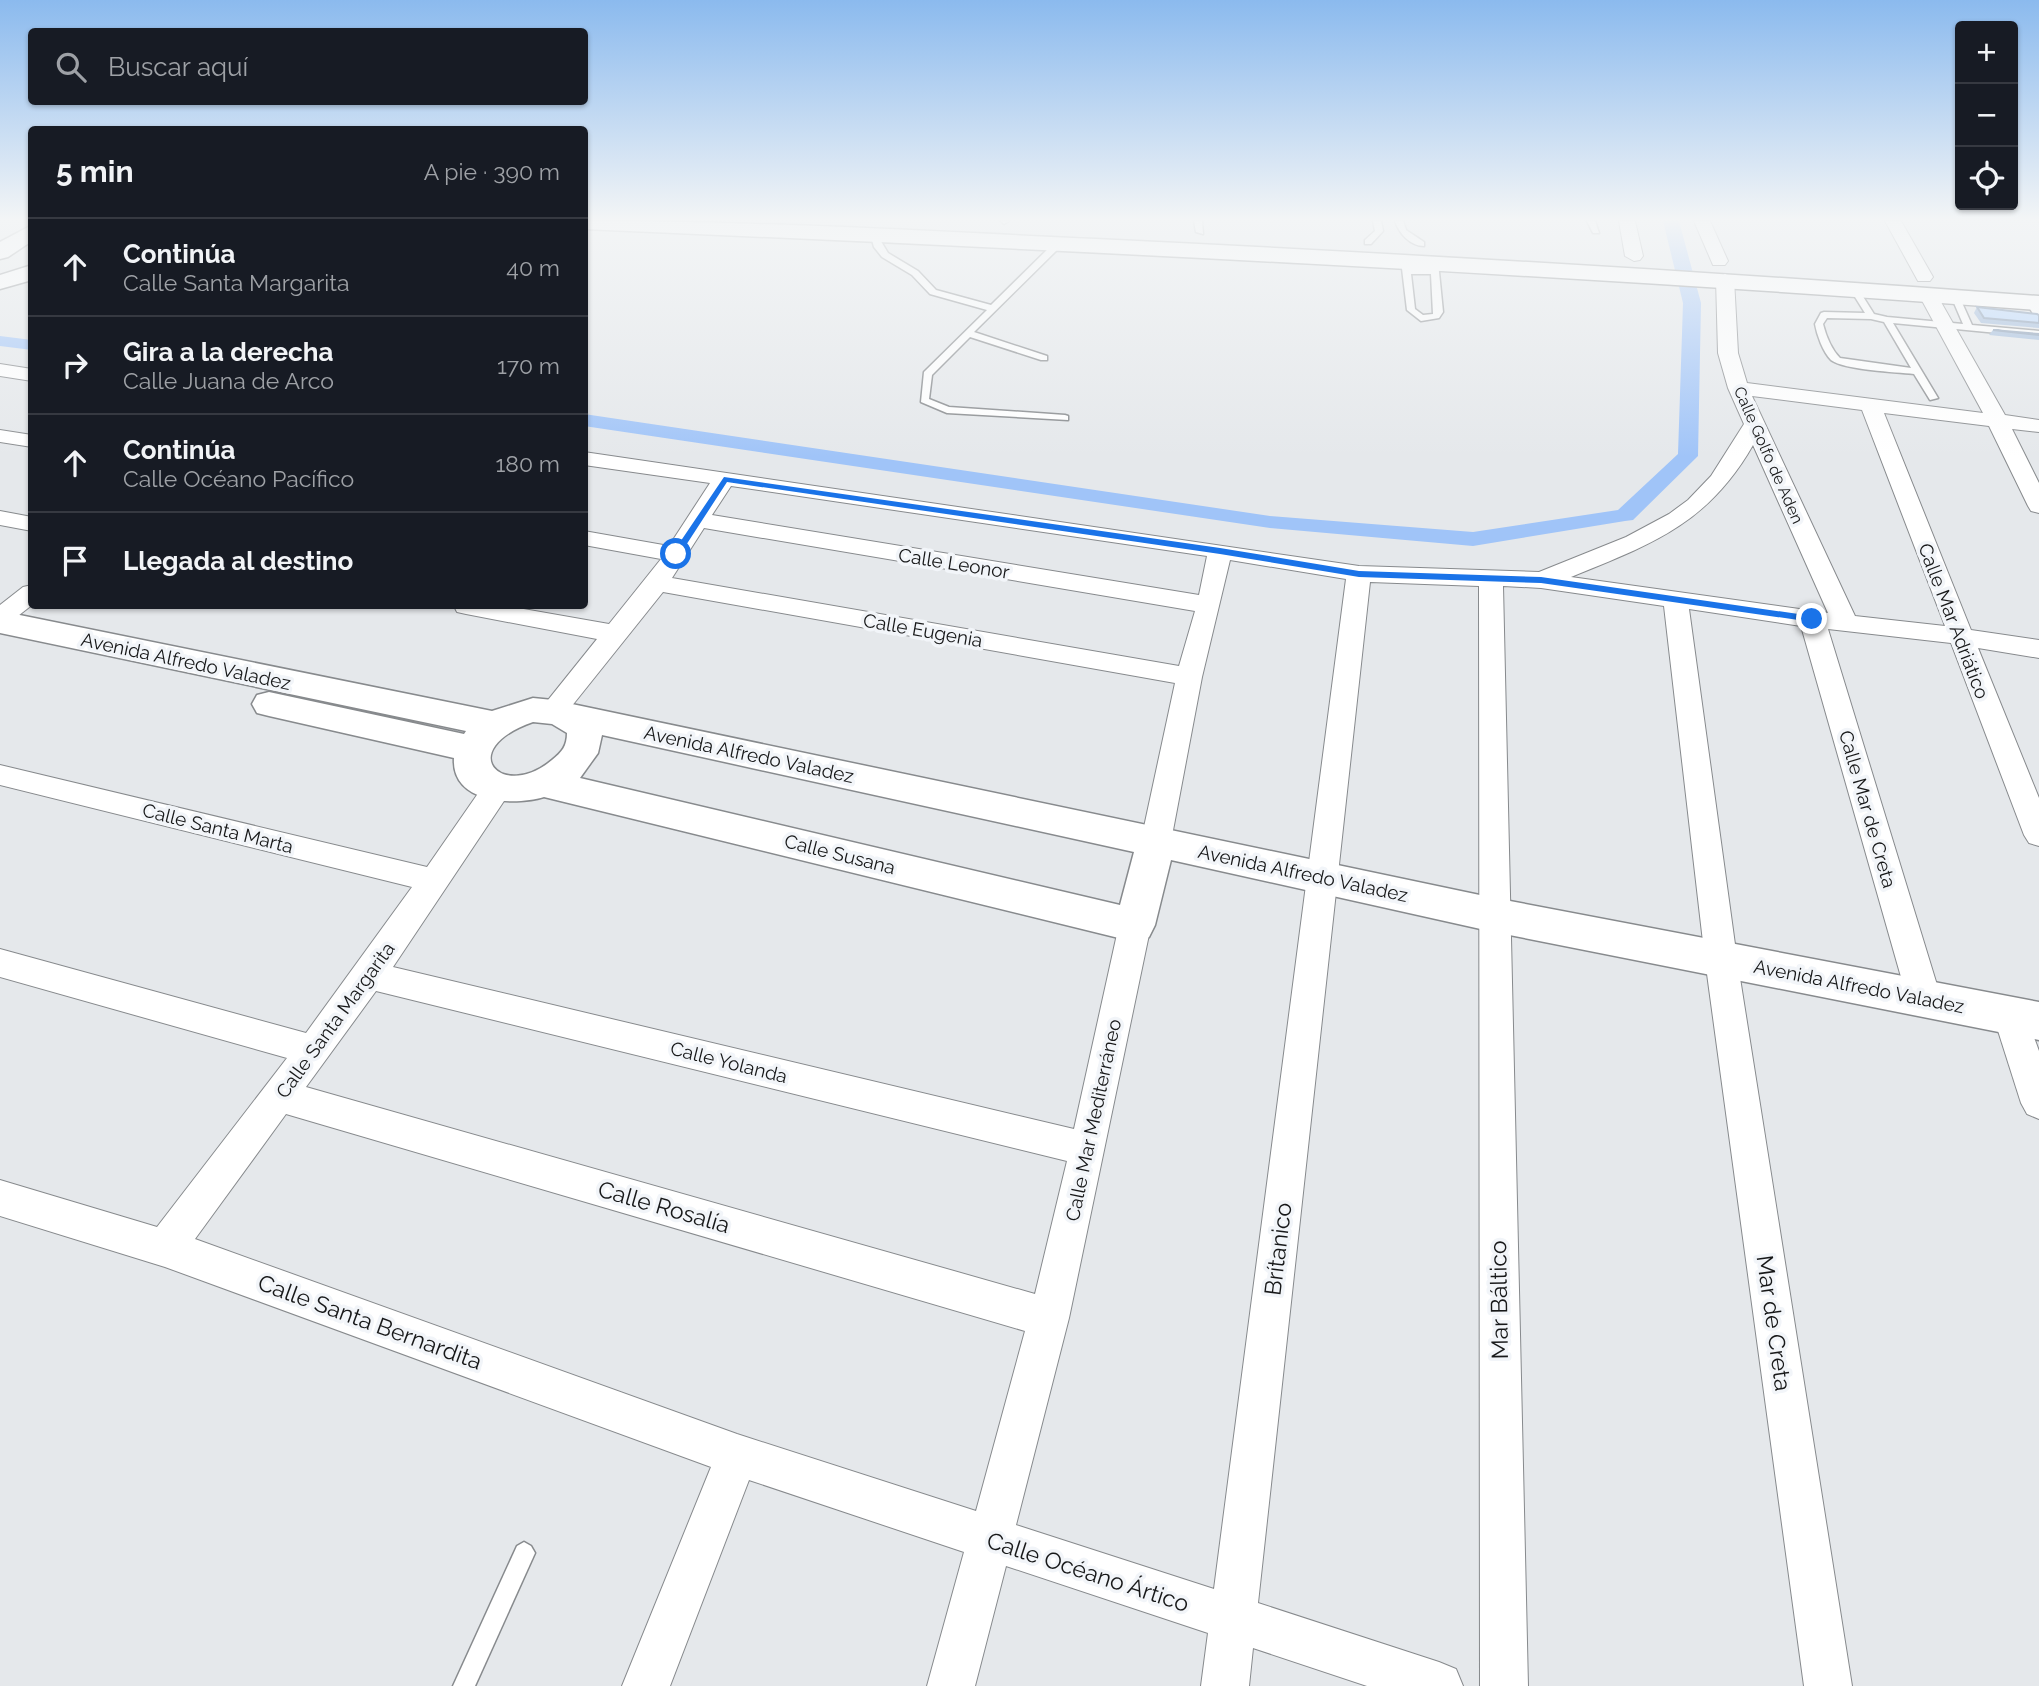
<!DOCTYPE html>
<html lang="es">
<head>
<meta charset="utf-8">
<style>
	:root { --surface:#171b24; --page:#20242c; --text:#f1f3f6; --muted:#9ea1a6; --line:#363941 }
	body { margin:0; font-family:Raleway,sans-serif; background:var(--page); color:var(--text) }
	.controls { position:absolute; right:21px; top:21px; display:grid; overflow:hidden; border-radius:7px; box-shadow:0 2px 5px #0004 }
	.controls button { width:63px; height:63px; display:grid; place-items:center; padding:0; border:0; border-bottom:2px solid var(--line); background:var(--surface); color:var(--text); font:35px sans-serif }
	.stop { position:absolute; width:21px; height:21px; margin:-16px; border:5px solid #1a73e8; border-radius:50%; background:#fff }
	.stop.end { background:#1a73e8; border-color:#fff; box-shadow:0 2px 7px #0008 }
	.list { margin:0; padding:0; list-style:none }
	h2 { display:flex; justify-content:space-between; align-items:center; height:91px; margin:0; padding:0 28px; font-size:30px }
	h2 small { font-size:23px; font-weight:400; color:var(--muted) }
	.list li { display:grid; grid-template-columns:46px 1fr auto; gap:21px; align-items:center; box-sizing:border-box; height:98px; padding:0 28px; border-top:2px solid var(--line) }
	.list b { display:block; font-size:26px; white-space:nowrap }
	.list p { margin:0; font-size:23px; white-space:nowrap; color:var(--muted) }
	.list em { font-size:23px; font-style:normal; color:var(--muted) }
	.icon { flex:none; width:38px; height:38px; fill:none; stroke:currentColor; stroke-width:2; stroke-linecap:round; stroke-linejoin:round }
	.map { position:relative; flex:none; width:2039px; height:1686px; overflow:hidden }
	.search { position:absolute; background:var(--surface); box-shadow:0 2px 5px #0004; left:28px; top:28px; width:560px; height:77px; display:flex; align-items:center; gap:18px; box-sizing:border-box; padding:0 24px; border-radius:7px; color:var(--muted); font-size:26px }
	.panel { position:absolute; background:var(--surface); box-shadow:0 2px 5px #0004; left:28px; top:126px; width:560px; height:483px; border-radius:7px }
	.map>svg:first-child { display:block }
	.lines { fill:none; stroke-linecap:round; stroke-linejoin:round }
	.canal { fill:#a0c4f8; fill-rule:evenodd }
	.lane-casing { stroke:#878a8d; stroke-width:3 }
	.street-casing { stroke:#878a8d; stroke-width:2 }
	.secondary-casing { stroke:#878a8d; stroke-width:3 }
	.primary-casing { stroke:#878a8d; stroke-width:3 }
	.lane { fill:#fff; fill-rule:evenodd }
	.street { fill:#fff; fill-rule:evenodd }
	.secondary { fill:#fff; fill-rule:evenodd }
	.primary { fill:#fff; fill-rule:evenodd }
	.wall { fill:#9db8da }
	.building { fill:#b7d6fd; stroke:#8096b1; stroke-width:2 }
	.route { fill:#1a73e8 }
	.labels { text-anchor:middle; stroke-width:7; stroke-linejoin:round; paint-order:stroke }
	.far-street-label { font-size:16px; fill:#171819; stroke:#f2f5f9 }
	.street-label { font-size:19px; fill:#171819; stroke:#f2f5f9 }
	.near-street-label { font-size:23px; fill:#171819; stroke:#f2f5f9 }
</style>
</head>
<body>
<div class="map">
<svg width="2039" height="1686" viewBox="0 0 2039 1686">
	<rect width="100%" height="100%" fill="#e5e8eb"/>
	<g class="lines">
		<g class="canal">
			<polygon points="1663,221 1679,221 1701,303 1698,456 1633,520 1625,521 1473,546 1270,528 584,426 584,414 1270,516 1473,532 1618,510 1678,454 1683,303"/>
			<polygon points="0,336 32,340 32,350 0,346"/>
		</g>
		<g class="lane-casing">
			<g id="lane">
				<polygon points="1001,221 1009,221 1004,224"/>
				<polygon points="1194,221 1202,221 1203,234 1196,232"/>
				<polygon points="1373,221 1381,221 1383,231 1371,244 1365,244 1365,240 1375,231"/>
				<path d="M1395,221h8l3,9 18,12v4c-14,0 -25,-13 -29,-25z"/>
				<polygon points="1587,221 1595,221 1599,233 1593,233"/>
				<polygon points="870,233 876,233 888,253 918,271 936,290 991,305 1056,241 1062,241 1062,245 974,332 1047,356 1047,360 1041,360 970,337 932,375 929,399 949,407 1065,415 1068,416 1068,420 947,413 921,402 924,372 987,310 930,294 912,275 882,257 874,247"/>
				<path d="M1405,258l4,2 1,9h21v-9l7,2 5,50 -4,6 -18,3 -14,-11 -6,-50zM1411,274h20l2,40 -10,1 -8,-6z"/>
				<path d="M1854,286l3,1 17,27 13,3 76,7 -12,-28 4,-3 4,3 13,29 67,6v6l-146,-14 45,75 -8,2 -16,-26c-18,-2 -70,-4 -83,-14 -8,-8 -14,-25 -16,-36l6,-11 3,-1 41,1 -15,-24zM1827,318l44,1 13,3 27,46 -71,-10c-8,-8 -14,-22 -17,-34z"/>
				<polygon points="2027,300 2034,302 2039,310 2039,320 2036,319 2026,302"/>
				<polygon points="524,1542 531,1546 535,1553 475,1686 453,1686 517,1546"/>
			</g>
		</g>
		<g class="street-casing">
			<g id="street">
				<polygon points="1619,221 1635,221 1643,256 1640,260 1634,261 1625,256"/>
				<polygon points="1694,221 1710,221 1728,261 1725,265 1713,265"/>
				<polygon points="1885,221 1901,221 1933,277 1930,281 1918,281"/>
				<path d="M1725,274l9,5 4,74 9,30 236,30 -64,-118 9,-5 9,5 68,120 34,5v12l-27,-3 27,54v30l-8,-2 -3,-5 -39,-80 -105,-13 87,217 68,10v18l-61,-10 61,150v48l-10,-3 -5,-8 -73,-192 -123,-14 113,369 -5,10 -12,4 -12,-4 -5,-10 -106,-372 -112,-17 48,350 115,727h-48l-99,-727 -41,-353 -123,-18 -38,-2 25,1100h-48l-1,-1100 -109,-4 -112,1021 181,59 17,7 7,17h-96l-114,-38 -4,38h-48l7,-53 -202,-67 -31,120h-48l37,-134 -215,-72 -79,206h-48l89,-219 -546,-200 -165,-51v-36l157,47 130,-169 -287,-81v-28l306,84 106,-146 -412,-102v-20l427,102 61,-88 10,-3 10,3 4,8 -4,8 -115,172 681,162 45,-204 5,-9 11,-4 11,4 5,9 -82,393 -53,207 198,64 132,-1010 -116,-19 -28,117 -31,164 -4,8 -11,4 -11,-4 -4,-8 34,-158 -512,-91 -100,125 -10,2 -10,-2 -3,-7 57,-71 -131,-25 -9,-2 -3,-6h53l102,18 52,-65 -77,-14v-14l85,15 41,-63 -126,-18v-13l775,114 180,6 87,-35 43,-23 19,-14 23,-24 33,-52 -16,-36 -10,-35 -2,-74zM1752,396l110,14 83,216 -90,-10zM1753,445l75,168 -257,-36c81,-33 137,-53 182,-132zM731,486l476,70 -8,39 -487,-80zM704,528l491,83 -16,55 -507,-88zM376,991l691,170 -32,133 -729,-207zM286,1114l739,217 -49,180 -239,-77 -542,-195z"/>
				<polygon points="0,364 32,369 32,381 0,376"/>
				<polygon points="0,430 32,435 32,447 0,442"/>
				<polygon points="0,511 32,517 32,531 0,525"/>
				<polygon points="32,585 32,605 9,623 0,625 0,605 23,587"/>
				<polygon points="2010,1000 2022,1005 2039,1051 2039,1119 2027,1114 2021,1103 1993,1015 1998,1005"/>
			</g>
		</g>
		<g class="secondary-casing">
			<g id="secondary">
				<polygon points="32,225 32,241 8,257 0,259 0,242"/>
				<path d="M0,611l492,100 41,-13 20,2 941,198 545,104v38l-545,-108 -323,-72 -16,65 -6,12 -14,5 -591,-145c-30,9 -93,7 -90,-39l-185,-42 -12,-3 -5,-9 5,-9 12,-3 195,42 2,-3 -466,-98zM533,722l19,2 15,9c0,13 -5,19 -15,27 -50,42 -99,-10 -19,-38zM602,735l532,117 -14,53 -540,-127 18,-25z"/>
			</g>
		</g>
		<g class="primary-casing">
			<g id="primary">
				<path d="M584,221c171,0 342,10 512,18 315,15 629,34 943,57v14c-484,-36 -969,-60 -1455,-81z"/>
				<polygon points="32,265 32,280 0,289 0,275"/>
			</g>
		</g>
		<use href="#lane" class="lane"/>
		<use href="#street" class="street"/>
		<use href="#secondary" class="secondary"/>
		<use href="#primary" class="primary"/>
	</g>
	<g class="wall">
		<polygon points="1977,307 2039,315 2039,328 1981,323 1974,313"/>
		<polygon points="1993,330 2039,334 2039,340 1989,335"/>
	</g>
	<g class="building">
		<polygon points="1977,307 2037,314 2039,315 2039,323 1984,318"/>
		<polygon points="1993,330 2039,334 2039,335"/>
	</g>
	<linearGradient id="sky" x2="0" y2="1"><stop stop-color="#8bbaee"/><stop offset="0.48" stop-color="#f3f5f6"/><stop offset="1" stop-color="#f3f5f6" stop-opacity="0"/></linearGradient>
	<rect width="2039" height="457" fill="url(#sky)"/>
	<polygon class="route" points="724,477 1220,548 1359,571 1541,577 1812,616 1817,619 1812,622 1541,583 1359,577 1220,554 727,482 679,556 673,556 672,554"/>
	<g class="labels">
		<g class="far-street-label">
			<text transform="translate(1769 455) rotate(66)" y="6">Calle Golfo de Aden</text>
		</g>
		<g class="street-label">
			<text transform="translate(954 563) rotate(9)" y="7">Calle Leonor</text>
			<text transform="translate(1954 621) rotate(69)" y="7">Calle Mar Adriático</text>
			<text transform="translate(923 630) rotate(10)" y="7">Calle Eugenia</text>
			<text transform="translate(186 661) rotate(12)" y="7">Avenida Alfredo Valadez</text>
			<text transform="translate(749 754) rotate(12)" y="7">Avenida Alfredo Valadez</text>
			<text transform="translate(1868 809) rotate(74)" y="7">Calle Mar de Creta</text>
			<text transform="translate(218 828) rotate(14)" y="7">Calle Santa Marta</text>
			<text transform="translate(840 854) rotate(14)" y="7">Calle Susana</text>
			<text transform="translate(1303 873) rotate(12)" y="7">Avenida Alfredo Valadez</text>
			<text transform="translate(1859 986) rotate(11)" y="7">Avenida Alfredo Valadez</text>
			<text transform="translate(335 1020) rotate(-54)" y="7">Calle Santa Margarita</text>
			<text transform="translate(729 1062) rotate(14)" y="7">Calle Yolanda</text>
			<text transform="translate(1093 1120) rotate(-78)" y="7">Calle Mar Mediterráneo</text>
		</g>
		<g class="near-street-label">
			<text transform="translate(664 1207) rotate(16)" y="8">Calle Rosalía</text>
			<text transform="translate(1278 1249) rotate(-83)" y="8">Brítanico</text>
			<text transform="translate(1499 1300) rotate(-91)" y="8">Mar Báltico</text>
			<text transform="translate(370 1322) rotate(20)" y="8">Calle Santa Bernardita</text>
			<text transform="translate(1774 1323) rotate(82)" y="8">Mar de Creta</text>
			<text transform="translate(1088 1572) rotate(18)" y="8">Calle Océano Ártico</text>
		</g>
	</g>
</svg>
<div class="controls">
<button>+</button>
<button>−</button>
<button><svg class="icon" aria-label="locate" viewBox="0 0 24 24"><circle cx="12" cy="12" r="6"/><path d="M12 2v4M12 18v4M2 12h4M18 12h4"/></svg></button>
</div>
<div class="stop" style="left:676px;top:554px"></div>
<div class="stop end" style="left:1812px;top:619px"></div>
<div class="search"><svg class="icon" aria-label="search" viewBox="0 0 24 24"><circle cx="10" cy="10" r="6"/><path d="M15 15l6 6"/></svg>Buscar aquí</div>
<section class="panel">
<h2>5 min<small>A pie · 390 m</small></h2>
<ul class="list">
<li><svg class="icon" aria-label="ahead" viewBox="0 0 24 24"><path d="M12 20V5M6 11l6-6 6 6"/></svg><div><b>Continúa</b><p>Calle Santa Margarita</p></div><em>40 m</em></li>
<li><svg class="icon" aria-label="right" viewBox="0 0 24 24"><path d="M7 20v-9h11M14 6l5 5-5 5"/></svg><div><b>Gira a la derecha</b><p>Calle Juana de Arco</p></div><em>170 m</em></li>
<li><svg class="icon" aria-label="ahead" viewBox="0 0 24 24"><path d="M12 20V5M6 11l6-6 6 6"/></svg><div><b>Continúa</b><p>Calle Océano Pacífico</p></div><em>180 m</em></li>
<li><svg class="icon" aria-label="arrive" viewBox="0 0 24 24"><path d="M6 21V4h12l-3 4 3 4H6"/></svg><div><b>Llegada al destino</b></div></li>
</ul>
</section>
</div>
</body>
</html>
